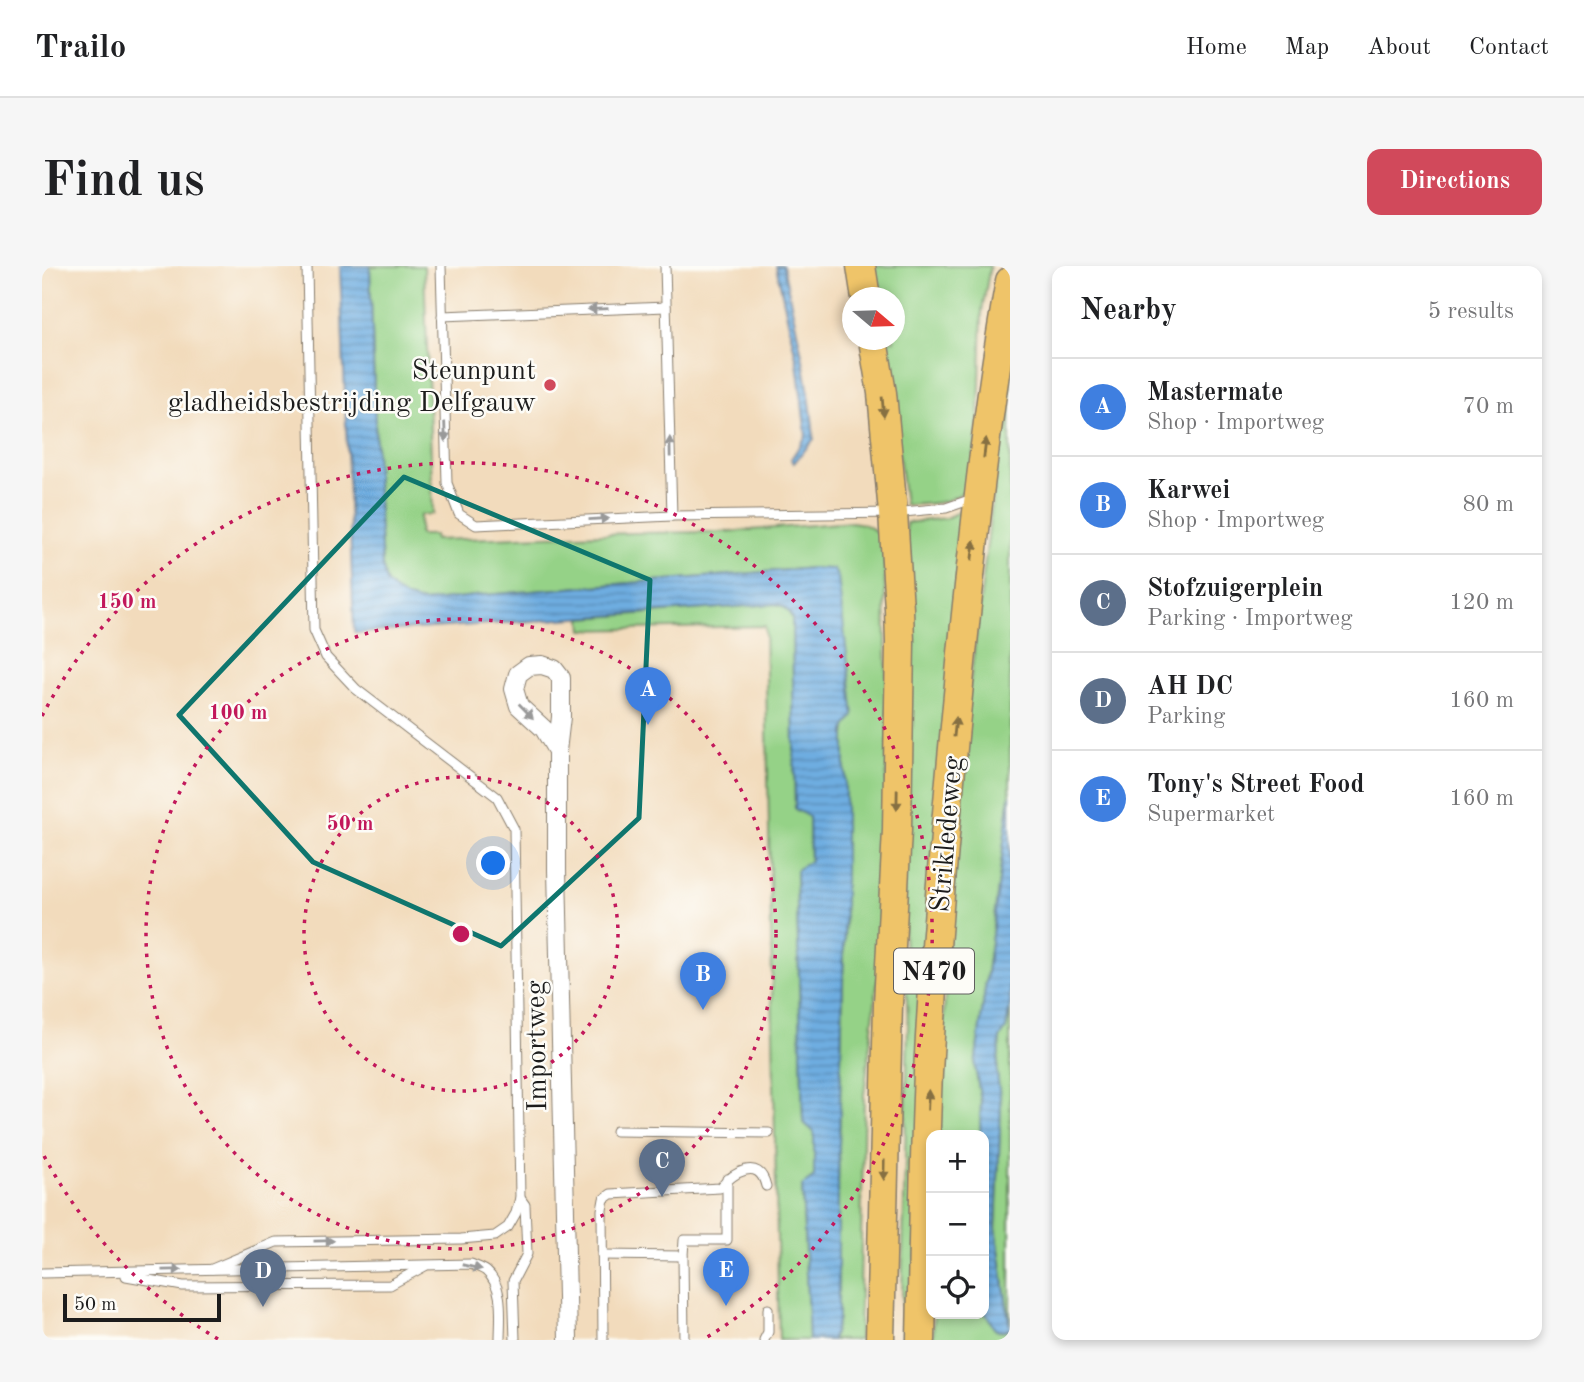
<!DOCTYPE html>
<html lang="en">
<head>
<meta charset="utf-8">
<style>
	:root { --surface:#fff; --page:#f6f6f6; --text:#202124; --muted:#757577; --line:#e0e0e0; --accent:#d1495b }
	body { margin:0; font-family:"Old Standard TT",serif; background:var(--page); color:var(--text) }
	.controls { position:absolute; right:21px; bottom:21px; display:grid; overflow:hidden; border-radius:14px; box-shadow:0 4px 10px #0003 }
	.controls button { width:63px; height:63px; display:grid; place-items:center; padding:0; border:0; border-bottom:2px solid var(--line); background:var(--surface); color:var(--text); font:35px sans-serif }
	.compass { position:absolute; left:800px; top:21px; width:63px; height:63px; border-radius:50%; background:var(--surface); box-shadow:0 4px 10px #0003; rotate:109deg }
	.scale { position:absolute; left:21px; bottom:18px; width:158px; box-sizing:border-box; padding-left:7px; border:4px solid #1c1c1c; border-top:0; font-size:19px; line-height:24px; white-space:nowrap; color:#1c1c1c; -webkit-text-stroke:5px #fdfcf7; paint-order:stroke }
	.you { position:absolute; left:452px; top:598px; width:24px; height:24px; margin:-18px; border:5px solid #fff; border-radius:50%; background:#1a73e8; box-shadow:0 0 0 10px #1a73e833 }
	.badge { display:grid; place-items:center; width:46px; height:46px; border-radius:50%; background:var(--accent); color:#fff; font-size:23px; font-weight:700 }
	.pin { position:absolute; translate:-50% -58px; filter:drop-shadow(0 2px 4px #0008) }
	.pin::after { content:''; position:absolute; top:37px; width:24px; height:21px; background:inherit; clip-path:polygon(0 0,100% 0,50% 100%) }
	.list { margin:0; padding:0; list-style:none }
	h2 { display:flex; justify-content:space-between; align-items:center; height:91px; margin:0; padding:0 28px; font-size:30px }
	h2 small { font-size:23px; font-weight:400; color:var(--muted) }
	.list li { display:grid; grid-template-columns:46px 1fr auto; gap:21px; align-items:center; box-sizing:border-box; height:98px; padding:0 28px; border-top:2px solid var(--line) }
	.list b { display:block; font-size:26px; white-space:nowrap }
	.list p { margin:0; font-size:23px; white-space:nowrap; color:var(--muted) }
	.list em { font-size:23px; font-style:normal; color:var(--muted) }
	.icon { flex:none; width:38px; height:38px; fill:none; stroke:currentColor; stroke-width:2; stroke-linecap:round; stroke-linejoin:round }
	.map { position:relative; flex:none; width:968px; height:1074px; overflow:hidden; border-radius:14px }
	header { display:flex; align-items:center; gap:42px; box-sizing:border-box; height:98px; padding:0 35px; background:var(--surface); border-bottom:2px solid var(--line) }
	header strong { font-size:33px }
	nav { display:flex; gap:38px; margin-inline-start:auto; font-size:24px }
	.intro { display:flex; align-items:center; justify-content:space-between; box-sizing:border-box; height:168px; padding:0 42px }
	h1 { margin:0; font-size:49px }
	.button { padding:18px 32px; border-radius:14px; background:var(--accent); color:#fff; font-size:24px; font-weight:700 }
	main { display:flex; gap:42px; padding:0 42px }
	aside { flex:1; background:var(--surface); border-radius:14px; box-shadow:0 4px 10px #0003 }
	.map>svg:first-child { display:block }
	.grass { fill:#95d287; stroke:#587752; stroke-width:2 }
	.water { fill:url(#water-rules); stroke:#45647e; stroke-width:2 }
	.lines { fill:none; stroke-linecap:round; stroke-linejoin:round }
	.service-casing { stroke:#877c6c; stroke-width:11 }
	.minor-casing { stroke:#877c6c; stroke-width:20 }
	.primary-casing { stroke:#877c6c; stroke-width:31 }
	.service { stroke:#fff; stroke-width:9 }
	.minor { stroke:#fff; stroke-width:18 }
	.primary { stroke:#efc469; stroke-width:28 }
	.oneway { fill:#999 }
	.oneway2 { fill:#867042 }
	.marked { fill:none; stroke:#0f766e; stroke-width:5; stroke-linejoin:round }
	.ring { fill:none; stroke:#c2185b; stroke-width:3.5; stroke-dasharray:3.5 7 }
	.poi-dot { fill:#d1495b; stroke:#fdfcf7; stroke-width:2.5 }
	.labels { text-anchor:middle; stroke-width:5; stroke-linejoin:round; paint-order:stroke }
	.shield { fill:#fdfcf7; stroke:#605f5e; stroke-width:2 }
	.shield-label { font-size:26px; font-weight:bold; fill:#1c1c1c }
	.poi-label { font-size:28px; fill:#1c1c1c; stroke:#fdfcf7; text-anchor:end }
	.street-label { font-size:28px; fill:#1c1c1c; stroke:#fdfcf7 }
	.centre { fill:#c2185b; stroke:#fdfcf7; stroke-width:3.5 }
	.ring-label { font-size:21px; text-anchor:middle; font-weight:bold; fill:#c2185b; stroke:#fdfcf7; stroke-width:5; stroke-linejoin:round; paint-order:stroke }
</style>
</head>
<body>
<header>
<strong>Trailo</strong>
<nav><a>Home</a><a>Map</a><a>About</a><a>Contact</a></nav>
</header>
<div class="intro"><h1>Find us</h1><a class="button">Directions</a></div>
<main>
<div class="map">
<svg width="968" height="1074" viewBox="0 0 968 1074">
	<defs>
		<pattern id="water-rules" width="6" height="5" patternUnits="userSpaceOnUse" patternTransform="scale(1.75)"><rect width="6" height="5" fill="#6eade1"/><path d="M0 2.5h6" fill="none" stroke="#5a8cb6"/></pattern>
	</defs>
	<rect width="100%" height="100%" fill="#fdfcf7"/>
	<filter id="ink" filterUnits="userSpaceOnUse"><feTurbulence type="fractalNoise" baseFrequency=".0143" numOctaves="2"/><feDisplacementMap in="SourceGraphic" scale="14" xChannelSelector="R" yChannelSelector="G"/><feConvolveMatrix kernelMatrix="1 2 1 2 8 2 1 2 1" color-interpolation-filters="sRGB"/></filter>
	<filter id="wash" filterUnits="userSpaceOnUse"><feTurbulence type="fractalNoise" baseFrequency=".00686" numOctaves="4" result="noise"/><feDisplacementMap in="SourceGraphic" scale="28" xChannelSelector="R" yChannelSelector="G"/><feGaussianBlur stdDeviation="1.57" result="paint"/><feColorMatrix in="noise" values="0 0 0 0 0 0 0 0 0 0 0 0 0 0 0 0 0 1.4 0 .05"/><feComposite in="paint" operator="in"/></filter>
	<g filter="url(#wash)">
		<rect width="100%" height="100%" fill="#f2dbbc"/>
		<g class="grass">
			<path d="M328,0h54l9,248 -13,1 -1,20h15l1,5 198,-7 91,-1 128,-10c18,2 22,7 32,21l4,195 -10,240 -14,117 -5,245h-27l6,-22v-131l7,-286 -1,-156 2,-18 -8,-150 -26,-9 -329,27 -60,7 -16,-4 -14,-9 -7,-7 -4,-17 -5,-82z"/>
			<path d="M831,0h117l-8,45 -3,104 -9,72c-22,18 -38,17 -65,18l-20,-165h9v-42l-15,-1z"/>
			<polygon points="968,89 968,529 933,800 939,836 938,869 897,869 904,703 925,443"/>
			<polygon points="925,242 868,1074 859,1074 866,759 861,646 864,257 904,252"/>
			<polygon points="734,338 745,342 750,352 753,543 767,551 768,596 754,605 761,855 772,865 772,912 760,920 767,1074 737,1074 723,360 541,364 540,352"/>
			<polygon points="968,739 968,1060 954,962 959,840 955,807 958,772 964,763"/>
			<polygon points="942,1044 952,1062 956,1065 968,1064 968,1074 891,1074 892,1048 942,1048"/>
		</g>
		<g class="water">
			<path d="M298,0h30l7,217 5,82 4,17 7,7 14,9 16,4 60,-7 329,-27 21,1 5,8 16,139 -8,11 -1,4v170l-7,286v131l-6,22h-23l-7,-154 12,-9v-45l-11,-10 -7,-252 14,-9 -1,-44 -14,-8 -3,-191c-4,-8 -7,-12 -16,-14l-417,29 -5,-1z"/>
			<path d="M734,0h7c12,57 27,115 31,173l-20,24 -3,-4 15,-23 -9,-74z"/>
			<polygon points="968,529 968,739 964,763 958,772 955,807 959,840 954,962 968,1063 956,1065 952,1062 942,1044 942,869 938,869 939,836 933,800"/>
		</g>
	</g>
	<g filter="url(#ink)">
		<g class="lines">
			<g class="service-casing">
				<g id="service">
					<polyline points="399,0 405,217 417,248 434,259 630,250 851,247 904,242 933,232"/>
					<polyline points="623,0 630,250"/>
					<polyline points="400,50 624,41"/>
					<polyline points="574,865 727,867"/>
					<polyline points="560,989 641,990 642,974 685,974 685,913"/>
					<polyline points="641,990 642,1074"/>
					<polyline points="170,1003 234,976 419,973 453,970 466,961 474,947 478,932 472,563 455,531 314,423 284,391 272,364 265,0"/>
					<path d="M0,1007l429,-9c4,2 11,4 15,7 19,16 14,47 14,69"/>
					<polyline points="84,1010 141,1020 348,1019 383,1000"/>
					<polyline points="473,1074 471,1015 485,988 483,939 478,932"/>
					<path d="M561,1074l-1,-130 2,-11 7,-5 109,-6c13,-15 39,-32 46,-2"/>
					<polyline points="722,1074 726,1066 726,1043"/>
				</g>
			</g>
			<g class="minor-casing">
				<polyline id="minor" points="515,485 502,463 477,440 472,423 476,408 487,400 500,399 512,403 519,412 519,451 515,485 515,604 526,1074"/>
			</g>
			<g class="primary-casing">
				<g id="primary">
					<polyline points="819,0 824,32"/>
					<polyline points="831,74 840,127 851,247 857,343 858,377 855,564 846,738 838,1074"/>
					<path d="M879,1074c2,-89 3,-178 7,-267 7,-137 20,-274 33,-410 13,-128 26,-255 49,-382"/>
				</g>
			</g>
			<use href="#service" class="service"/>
			<use href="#minor" class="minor"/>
			<use href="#primary" class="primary"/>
		</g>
		<defs><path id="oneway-solid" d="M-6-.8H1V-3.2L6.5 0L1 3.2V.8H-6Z" transform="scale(1.75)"/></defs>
		<g class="oneway">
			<use href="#oneway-solid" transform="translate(556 43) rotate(178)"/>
			<use href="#oneway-solid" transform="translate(403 166) rotate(88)"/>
			<use href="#oneway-solid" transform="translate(628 181) rotate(-91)"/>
			<use href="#oneway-solid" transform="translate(557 253) rotate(-3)"/>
			<use href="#oneway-solid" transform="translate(484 445) rotate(46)"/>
			<use href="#oneway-solid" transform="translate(282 975) rotate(-1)"/>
			<use href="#oneway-solid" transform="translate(430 1001) rotate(13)"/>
			<use href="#oneway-solid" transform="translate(130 1004) rotate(-1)"/>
		</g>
		<g class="oneway2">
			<use href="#oneway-solid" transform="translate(841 141) rotate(85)"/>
			<use href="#oneway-solid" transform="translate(943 182) rotate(-83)"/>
			<use href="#oneway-solid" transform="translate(931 284) rotate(-83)"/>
			<use href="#oneway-solid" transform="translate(913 461) rotate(-84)"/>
			<use href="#oneway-solid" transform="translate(855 534) rotate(91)"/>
			<use href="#oneway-solid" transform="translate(886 834) rotate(-88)"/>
			<use href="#oneway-solid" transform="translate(842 904) rotate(91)"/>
		</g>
	</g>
	<path class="marked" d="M362,211l246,103 -11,238 -138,128 -188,-84 -134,-147z"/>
	<g class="ring">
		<circle cx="419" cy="668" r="157"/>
		<circle cx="419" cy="668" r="315"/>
		<path d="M176 1073A472 472 0 0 1 0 886M0 450A472 472 0 1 1 662 1073"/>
	</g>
	<circle class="poi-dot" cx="508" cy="119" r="7"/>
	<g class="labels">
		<rect class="shield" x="852" y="682.5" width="80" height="45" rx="5"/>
		<g class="shield-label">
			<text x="892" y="714">N470</text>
		</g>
		<g class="poi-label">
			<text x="494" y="113">Steunpunt<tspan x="494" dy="32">gladheidsbestrijding Delfgauw</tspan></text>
		</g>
		<g class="street-label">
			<text transform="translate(903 568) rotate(-85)" y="10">Strikledeweg</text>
			<text transform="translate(493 780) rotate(-91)" y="10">Importweg</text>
		</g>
	</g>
	<circle cx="419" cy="668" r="10" class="centre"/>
	<g class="ring-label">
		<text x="85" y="342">150 m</text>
		<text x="196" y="453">100 m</text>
		<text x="308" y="564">50 m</text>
	</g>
</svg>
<div class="controls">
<button>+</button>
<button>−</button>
<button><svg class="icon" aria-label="locate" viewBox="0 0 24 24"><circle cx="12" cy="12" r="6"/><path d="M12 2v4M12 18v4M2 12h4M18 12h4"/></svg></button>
</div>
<svg class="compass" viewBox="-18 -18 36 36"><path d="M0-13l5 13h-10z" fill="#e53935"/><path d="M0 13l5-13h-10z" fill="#757577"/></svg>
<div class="scale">50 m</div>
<div class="you"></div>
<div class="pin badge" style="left:606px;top:459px;background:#3f7fe0">A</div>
<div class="pin badge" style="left:661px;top:744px;background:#3f7fe0">B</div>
<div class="pin badge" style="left:620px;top:931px;background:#5c6f8a">C</div>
<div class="pin badge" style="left:221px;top:1041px;background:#5c6f8a">D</div>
<div class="pin badge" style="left:684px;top:1040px;background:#3f7fe0">E</div>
</div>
<aside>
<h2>Nearby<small>5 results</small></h2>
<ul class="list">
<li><span class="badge" style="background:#3f7fe0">A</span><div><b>Mastermate</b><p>Shop · Importweg</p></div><em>70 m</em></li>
<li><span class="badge" style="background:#3f7fe0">B</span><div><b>Karwei</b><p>Shop · Importweg</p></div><em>80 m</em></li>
<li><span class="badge" style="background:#5c6f8a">C</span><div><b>Stofzuigerplein</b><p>Parking · Importweg</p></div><em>120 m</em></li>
<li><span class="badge" style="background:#5c6f8a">D</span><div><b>AH DC</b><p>Parking</p></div><em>160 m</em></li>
<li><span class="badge" style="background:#3f7fe0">E</span><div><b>Tony's Street Food</b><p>Supermarket</p></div><em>160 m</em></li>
</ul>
</aside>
</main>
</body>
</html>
